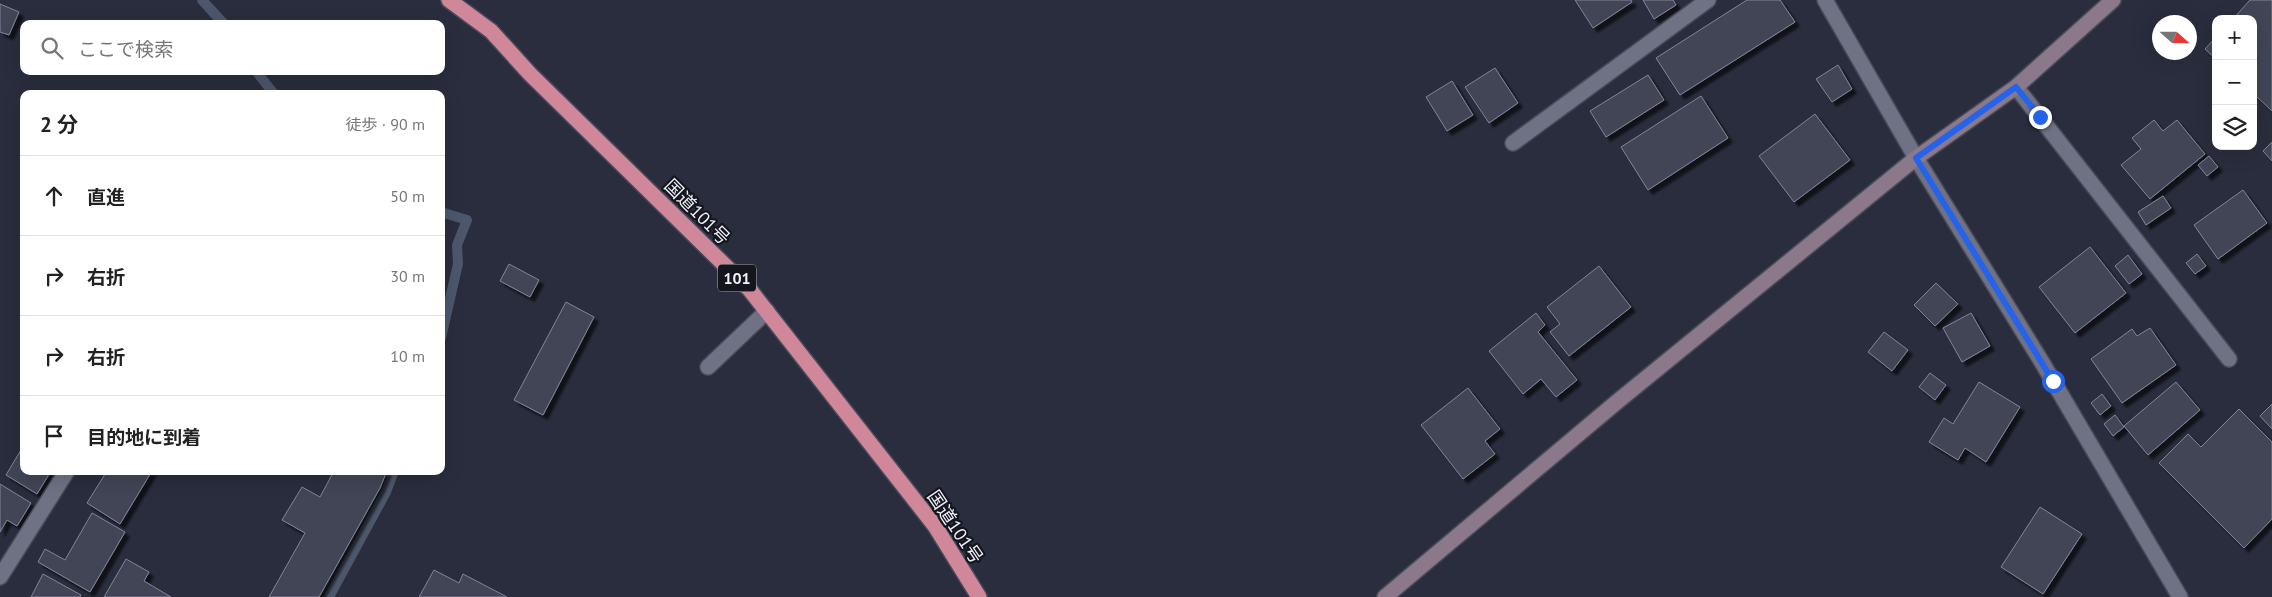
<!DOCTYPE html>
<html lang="ja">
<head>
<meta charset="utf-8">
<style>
	:root { --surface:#fff; --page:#f2f2f2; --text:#222; --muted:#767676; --line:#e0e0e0 }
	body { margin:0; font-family:"PT Sans","Noto Sans JP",sans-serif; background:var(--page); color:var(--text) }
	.controls { position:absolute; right:15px; top:15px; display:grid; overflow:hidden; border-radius:10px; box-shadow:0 5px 20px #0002 }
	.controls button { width:45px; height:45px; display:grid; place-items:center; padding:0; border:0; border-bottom:1px solid var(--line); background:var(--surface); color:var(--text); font:25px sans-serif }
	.compass { position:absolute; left:2152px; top:15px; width:45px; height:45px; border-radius:50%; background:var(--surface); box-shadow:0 5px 20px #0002; rotate:111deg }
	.stop { position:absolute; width:15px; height:15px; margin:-11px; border:4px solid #2563eb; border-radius:50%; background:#fff }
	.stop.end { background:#2563eb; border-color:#fff; box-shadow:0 1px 5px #0008 }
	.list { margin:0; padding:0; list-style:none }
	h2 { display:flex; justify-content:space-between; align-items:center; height:65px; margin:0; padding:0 20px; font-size:21px }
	h2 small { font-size:16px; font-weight:400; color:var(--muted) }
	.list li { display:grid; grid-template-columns:32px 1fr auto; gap:15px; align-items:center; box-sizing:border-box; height:80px; padding:0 20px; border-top:1px solid var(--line) }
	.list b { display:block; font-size:19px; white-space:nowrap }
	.list em { font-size:16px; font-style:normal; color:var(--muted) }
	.icon { flex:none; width:28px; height:28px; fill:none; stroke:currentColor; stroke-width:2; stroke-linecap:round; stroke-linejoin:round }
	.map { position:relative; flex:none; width:2272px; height:597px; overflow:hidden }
	.search { position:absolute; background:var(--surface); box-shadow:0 5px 20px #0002; left:20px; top:20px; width:425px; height:55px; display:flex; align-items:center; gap:12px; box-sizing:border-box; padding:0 18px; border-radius:10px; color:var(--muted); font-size:19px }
	.panel { position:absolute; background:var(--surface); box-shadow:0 5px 20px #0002; left:20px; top:90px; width:425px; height:385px; border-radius:10px }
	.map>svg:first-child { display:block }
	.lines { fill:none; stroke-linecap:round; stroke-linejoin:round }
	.stream { stroke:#4c576c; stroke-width:10 }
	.building { fill:#424556; stroke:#828599; filter:url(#shadow) }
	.lane-casing { stroke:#484a58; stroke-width:18 }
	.street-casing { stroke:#484a58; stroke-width:18 }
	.secondary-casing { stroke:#484a58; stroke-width:18 }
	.highway-casing { stroke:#484a58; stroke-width:18 }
	.lane { stroke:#6f7285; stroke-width:15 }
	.street { stroke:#6f7285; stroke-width:15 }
	.secondary { stroke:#8c788b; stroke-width:15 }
	.highway { stroke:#d08799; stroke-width:15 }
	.route { stroke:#2563eb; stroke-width:6 }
	.labels { text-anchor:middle; stroke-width:4.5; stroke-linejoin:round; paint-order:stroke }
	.shield { fill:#15161d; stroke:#aeafb9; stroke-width:1 }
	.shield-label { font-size:16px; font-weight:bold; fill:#eff1fc }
	.street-label { font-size:18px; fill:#eff1fc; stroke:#15161d }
</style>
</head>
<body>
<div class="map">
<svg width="2272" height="597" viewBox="0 0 2272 597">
	<defs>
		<filter id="shadow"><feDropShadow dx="4.5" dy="4.5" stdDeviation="1" flood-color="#0009"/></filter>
	</defs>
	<rect width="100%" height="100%" fill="#2a2d3d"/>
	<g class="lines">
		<g class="stream">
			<polyline points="202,0 224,24"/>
			<polyline points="256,71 274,94"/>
			<polyline points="441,212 467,220 457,245 458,264 441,338"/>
			<polyline points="329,597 386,492 394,471"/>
		</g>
	</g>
	<g class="building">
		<polygon points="1575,0 1631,0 1632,2 1593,28"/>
		<polygon points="1643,0 1673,0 1676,5 1654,19"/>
		<polygon points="1747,0 1780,0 1795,22 1680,95 1656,58"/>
		<polygon points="2250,0 2272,0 2272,111 2253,93 2253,19 2233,19"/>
		<polygon points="0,4 19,12 9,35 0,32"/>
		<polygon points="2216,37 2216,59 2205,49"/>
		<polygon points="1838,65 1852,89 1832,102 1816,79"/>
		<polygon points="1495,68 1518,103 1489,123 1465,87"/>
		<polygon points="1648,75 1664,100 1606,137 1590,111"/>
		<polygon points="1452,81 1473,115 1447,131 1426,97"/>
		<polygon points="1701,96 1728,138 1648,190 1621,147"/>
		<polygon points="1815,114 1850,160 1794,202 1759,156"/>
		<polygon points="2154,120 2163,131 2177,120 2205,154 2150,199 2121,165 2141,149 2132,138"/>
		<polygon points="2272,142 2272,161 2263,151"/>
		<polygon points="2209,156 2218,167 2207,176 2198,165"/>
		<polygon points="2243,190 2267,223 2218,259 2194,225"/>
		<polygon points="2163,196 2171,208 2146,225 2138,212"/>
		<polygon points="2090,247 2126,293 2075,333 2039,287"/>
		<polygon points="2197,254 2206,266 2195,274 2186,263"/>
		<polygon points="2128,255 2142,274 2129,284 2115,266"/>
		<polygon points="509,264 539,280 530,297 500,281"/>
		<polygon points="1599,266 1631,307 1569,356 1550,332 1560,324 1547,307"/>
		<polygon points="1936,283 1958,304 1935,326 1914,305"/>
		<polygon points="566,302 594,317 543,415 514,400"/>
		<polygon points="1536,313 1545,325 1538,332 1577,380 1556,397 1541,379 1523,394 1489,351"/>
		<polygon points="1971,313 1990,346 1962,362 1943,328"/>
		<polygon points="2150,328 2176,365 2122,403 2091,359 2132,329 2137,336"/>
		<polygon points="1884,332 1908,350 1892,371 1868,352"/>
		<polygon points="1930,373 1946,385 1935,400 1919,387"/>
		<polygon points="1979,382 2020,407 1986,462 1965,448 1958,460 1929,442 1944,418 1953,424"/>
		<polygon points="2176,382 2200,410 2148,455 2124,426"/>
		<polygon points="1468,388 1500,429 1485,441 1495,454 1463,479 1421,425"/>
		<polygon points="2102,394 2111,406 2100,415 2091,403"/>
		<polygon points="2272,404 2272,429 2260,416"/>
		<polygon points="2239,409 2272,442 2272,519 2244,548 2159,463 2188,434 2201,447"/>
		<polygon points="2115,415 2124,427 2113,436 2104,424"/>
		<polygon points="24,445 24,471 51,471 37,494 6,475"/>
		<polygon points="107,471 152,471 120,524 87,503"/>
		<polygon points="334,471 387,471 380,488 319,597 269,597 305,533 282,520 302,487 320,497"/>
		<polygon points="0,484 31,503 17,526 7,520 0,532"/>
		<polygon points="2040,507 2082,534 2043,594 2001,567"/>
		<polygon points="92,513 125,532 90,592 38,562 45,549 65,560"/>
		<polygon points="126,559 149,572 144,581 171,597 104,597"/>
		<polygon points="434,570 459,583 463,574 507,597 419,597"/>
		<polygon points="43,574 81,595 80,597 31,597"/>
	</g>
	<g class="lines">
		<g class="lane-casing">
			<polyline id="lane" points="708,367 767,311"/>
		</g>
		<g class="street-casing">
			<g id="street">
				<polyline points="1825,0 1916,158 2043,364 2180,597"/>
				<polyline points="2016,87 2229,359"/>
				<polyline points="1513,143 1708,0"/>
				<polyline points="0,577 67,471"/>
			</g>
		</g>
		<g class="secondary-casing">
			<polyline id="secondary" points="1385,597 1618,401 1916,158 2016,87 2113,0"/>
		</g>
		<g class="highway-casing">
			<polyline id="highway" points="449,0 491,31 530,74 750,290 935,526 979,597"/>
		</g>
		<use href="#lane" class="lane"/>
		<use href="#street" class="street"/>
		<use href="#secondary" class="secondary"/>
		<use href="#highway" class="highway"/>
	</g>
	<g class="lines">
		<polyline class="route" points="2040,117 2016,87 1916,158 2053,381"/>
	</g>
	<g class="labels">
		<rect class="shield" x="718" y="264.5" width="38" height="27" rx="4"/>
		<g class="shield-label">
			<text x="737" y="284">101</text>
		</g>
		<g class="street-label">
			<text transform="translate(697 212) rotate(45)" y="6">国道101号</text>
			<text transform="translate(955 527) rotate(56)" y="6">国道101号</text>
		</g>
	</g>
</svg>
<div class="controls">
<button>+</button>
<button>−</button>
<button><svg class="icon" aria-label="layers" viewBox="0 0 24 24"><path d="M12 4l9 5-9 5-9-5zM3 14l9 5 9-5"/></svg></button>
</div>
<svg class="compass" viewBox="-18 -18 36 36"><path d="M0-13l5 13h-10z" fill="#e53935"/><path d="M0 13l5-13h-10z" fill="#767676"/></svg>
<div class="stop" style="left:2053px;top:381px"></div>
<div class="stop end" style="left:2040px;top:117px"></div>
<div class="search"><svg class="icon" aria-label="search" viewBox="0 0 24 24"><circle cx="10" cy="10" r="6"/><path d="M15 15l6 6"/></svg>ここで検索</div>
<section class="panel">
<h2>2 分<small>徒歩 · 90 m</small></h2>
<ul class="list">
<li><svg class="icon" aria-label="ahead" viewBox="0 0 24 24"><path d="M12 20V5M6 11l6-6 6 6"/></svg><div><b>直進</b></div><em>50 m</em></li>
<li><svg class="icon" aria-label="right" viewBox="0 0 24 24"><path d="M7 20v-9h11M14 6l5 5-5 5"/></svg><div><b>右折</b></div><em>30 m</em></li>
<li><svg class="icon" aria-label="right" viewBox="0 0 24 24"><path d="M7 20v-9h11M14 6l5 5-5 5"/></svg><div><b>右折</b></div><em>10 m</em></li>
<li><svg class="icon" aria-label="arrive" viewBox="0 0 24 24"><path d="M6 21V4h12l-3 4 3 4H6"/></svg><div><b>目的地に到着</b></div></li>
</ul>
</section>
</div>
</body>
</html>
